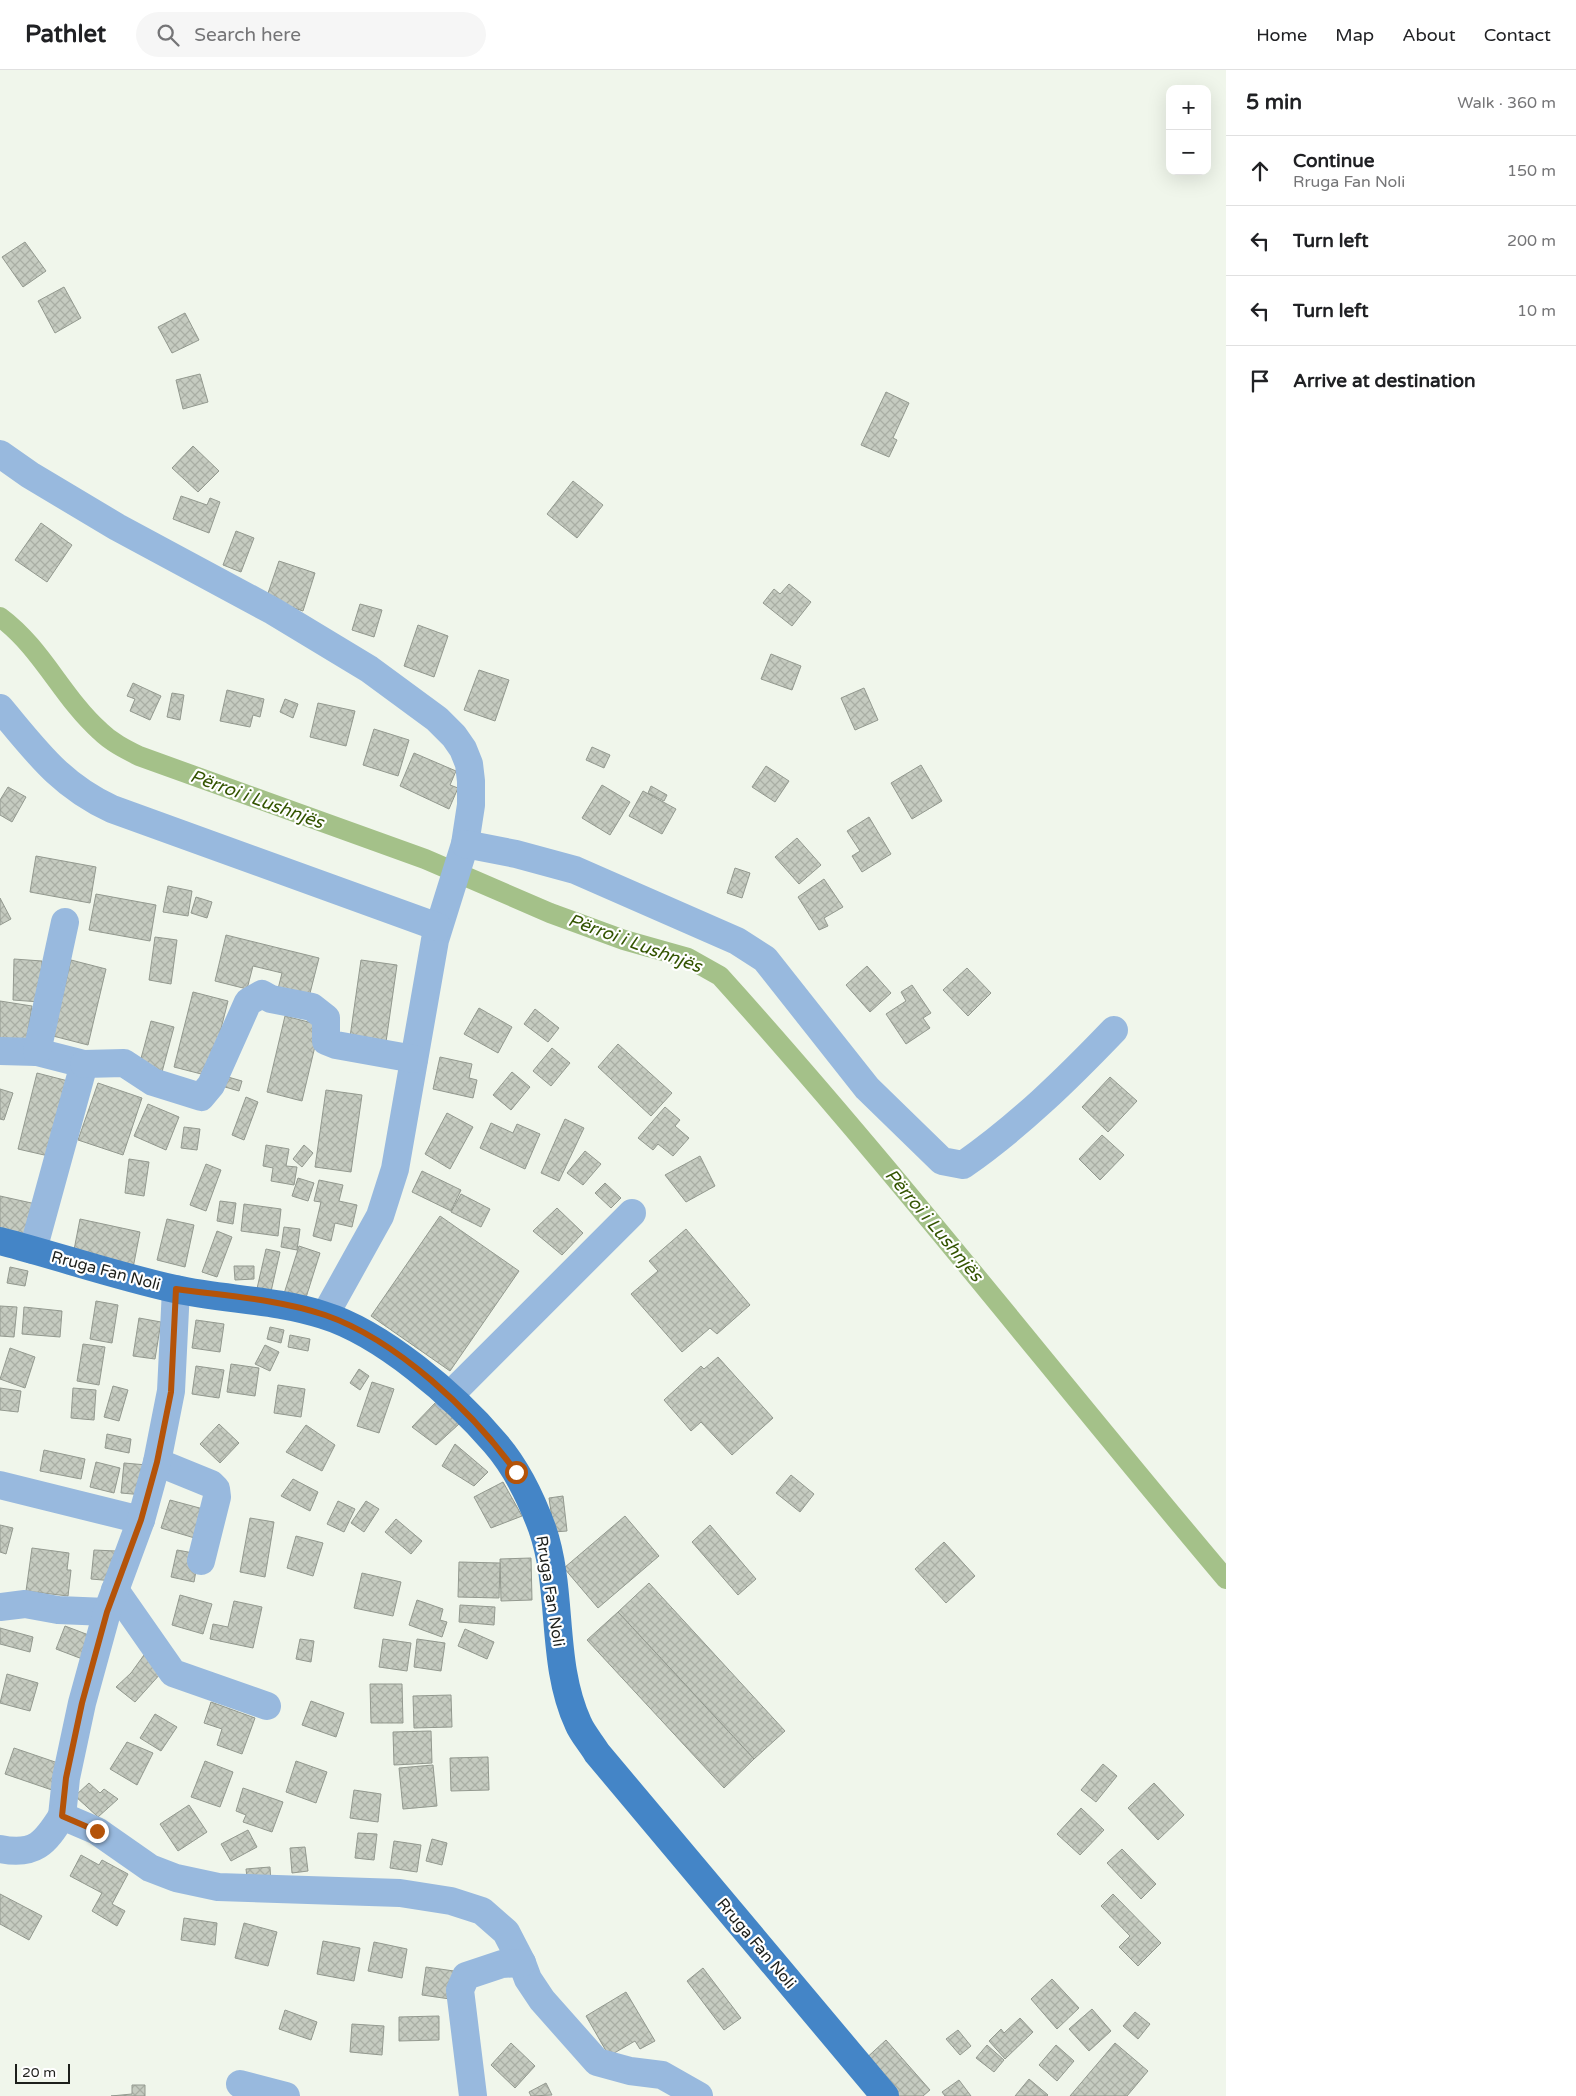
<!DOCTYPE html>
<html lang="en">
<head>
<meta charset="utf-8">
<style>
	:root { --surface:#fff; --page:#f6f6f6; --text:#202124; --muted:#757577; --line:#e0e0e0 }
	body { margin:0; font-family:"Varela Round",sans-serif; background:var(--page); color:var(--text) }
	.controls { position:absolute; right:15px; top:15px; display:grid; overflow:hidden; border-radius:10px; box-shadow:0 5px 20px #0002 }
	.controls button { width:45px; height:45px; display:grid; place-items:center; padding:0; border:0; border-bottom:1px solid var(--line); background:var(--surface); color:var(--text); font:25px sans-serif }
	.scale { position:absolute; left:15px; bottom:12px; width:55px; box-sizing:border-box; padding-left:5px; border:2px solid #1d1f1b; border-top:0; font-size:14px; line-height:18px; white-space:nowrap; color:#1d1f1b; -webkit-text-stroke:4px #fff; paint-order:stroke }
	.stop { position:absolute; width:15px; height:15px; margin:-11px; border:4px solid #b45309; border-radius:50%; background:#fff }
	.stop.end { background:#b45309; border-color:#fff; box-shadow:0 1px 5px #0008 }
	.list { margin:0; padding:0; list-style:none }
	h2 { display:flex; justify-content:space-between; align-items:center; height:65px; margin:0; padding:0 20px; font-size:21px }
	h2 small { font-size:16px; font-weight:400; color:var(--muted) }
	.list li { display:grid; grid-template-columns:32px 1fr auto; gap:15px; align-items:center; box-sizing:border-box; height:70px; padding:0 20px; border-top:1px solid var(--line) }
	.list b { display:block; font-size:19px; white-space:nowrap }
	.list p { margin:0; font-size:16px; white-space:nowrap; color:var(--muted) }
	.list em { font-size:16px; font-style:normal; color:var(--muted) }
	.icon { flex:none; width:28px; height:28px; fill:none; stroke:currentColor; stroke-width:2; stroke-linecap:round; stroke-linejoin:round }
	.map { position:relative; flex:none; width:1226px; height:2026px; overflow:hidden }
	header { display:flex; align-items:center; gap:30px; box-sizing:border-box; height:70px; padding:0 25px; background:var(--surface); border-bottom:1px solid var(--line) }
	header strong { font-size:24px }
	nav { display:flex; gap:28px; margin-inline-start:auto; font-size:18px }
	.search { width:350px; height:45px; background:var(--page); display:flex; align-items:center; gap:12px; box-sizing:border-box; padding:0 18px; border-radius:28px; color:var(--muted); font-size:19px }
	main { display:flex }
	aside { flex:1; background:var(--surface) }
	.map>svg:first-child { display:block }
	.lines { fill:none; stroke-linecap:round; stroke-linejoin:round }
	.canal { stroke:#a4c189; stroke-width:20 }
	.building { fill:url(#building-cross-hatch); stroke:#93998f }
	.minor { stroke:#98b9de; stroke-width:28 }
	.major { stroke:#4485c7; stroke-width:28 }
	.route { stroke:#b45309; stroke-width:6 }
	.labels { text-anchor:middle; stroke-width:4.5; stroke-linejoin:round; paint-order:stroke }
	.street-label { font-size:16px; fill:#1d1f1b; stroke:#fff }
	.water-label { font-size:18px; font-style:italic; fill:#335400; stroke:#fff }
</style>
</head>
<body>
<header>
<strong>Pathlet</strong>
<div class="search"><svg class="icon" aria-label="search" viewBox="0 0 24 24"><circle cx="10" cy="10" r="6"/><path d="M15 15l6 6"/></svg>Search here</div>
<nav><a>Home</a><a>Map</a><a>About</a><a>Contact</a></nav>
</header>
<main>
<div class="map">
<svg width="1226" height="2026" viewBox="0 0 1226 2026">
	<defs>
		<pattern id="building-cross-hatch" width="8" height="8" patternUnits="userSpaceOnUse" patternTransform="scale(1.25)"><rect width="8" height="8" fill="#c5cbc0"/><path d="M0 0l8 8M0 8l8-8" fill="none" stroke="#a9aea4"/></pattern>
	</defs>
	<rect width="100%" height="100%" fill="#f0f6eb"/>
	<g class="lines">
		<path class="canal" d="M0,547c42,31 62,80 100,114 11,11 25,18 39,25l286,103 125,54 74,27 64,18 32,18c176,195 336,402 506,603"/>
	</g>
	<g class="building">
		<polygon points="25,172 46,201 23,217 2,187"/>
		<polygon points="64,217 81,248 55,263 38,231"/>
		<polygon points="185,243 199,270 172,283 158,257"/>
		<polygon points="200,304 208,332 183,339 176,310"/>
		<polygon points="886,322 909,333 893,368 897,370 889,387 861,375"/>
		<polygon points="193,376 219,401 198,422 172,398"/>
		<polygon points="573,411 603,435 577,468 547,444"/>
		<polygon points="181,426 207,435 210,428 220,432 209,463 173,449"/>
		<polygon points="41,453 72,475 47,512 15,490"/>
		<polygon points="236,461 254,468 241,502 223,495"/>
		<polygon points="279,491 315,503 303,541 266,529"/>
		<polygon points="789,514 811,532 792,556 763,533 774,519 780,524"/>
		<polygon points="360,534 382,540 374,567 352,560"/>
		<polygon points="418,555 448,566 434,607 404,596"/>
		<polygon points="771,584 801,596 792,620 761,609"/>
		<polygon points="479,600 509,610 495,651 464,640"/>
		<polygon points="133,613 161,626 150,650 130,641 135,629 127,626"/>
		<polygon points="864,618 878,650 855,660 841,628"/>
		<polygon points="227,620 264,629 260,647 253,645 250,657 220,651"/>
		<polygon points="172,623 184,625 180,650 167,647"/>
		<polygon points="285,629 298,634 293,648 280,642"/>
		<polygon points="318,633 355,641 346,676 310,667"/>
		<polygon points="374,659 409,670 398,706 363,695"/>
		<polygon points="592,677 610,685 604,698 586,690"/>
		<polygon points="414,683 456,701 450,715 458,718 449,739 400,716"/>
		<polygon points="921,695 942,731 912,749 891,713"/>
		<polygon points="766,696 789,711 775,732 752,717"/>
		<polygon points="602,715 630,732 610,765 582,748"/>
		<polygon points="651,716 667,725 664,731 648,723"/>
		<polygon points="8,717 26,727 12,752 0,745 0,730"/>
		<polygon points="643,721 676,739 662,764 629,746"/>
		<polygon points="869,747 891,784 862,802 852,786 860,781 847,761"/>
		<polygon points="797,768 821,795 799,814 775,787"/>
		<polygon points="36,786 96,797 90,833 30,822"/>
		<polygon points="735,798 750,803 742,828 727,823"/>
		<polygon points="824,809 843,837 824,848 828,856 819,860 798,827"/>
		<polygon points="168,816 192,821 188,846 163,842"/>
		<polygon points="96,824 156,835 150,871 89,860"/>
		<polygon points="196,827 212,832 207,848 191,843"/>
		<polygon points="0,828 11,849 0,855"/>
		<polygon points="226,865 319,888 308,931 277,923 282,903 253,896 247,919 215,911"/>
		<polygon points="155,867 177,870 171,914 149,910"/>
		<polygon points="14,889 42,891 40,932 13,930"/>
		<polygon points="71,890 106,899 88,975 53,966"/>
		<polygon points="361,890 397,895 386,972 350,967"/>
		<polygon points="867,896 891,923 870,942 846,915"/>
		<polygon points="967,898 991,923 968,946 943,920"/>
		<polygon points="912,915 931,943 923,948 930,958 906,974 886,944 906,931 901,922"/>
		<polygon points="193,922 228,931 209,1006 174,997"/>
		<polygon points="0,931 32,936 26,973 0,969"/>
		<polygon points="479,938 512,957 498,983 464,964"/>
		<polygon points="535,939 559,958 548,972 524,954"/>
		<polygon points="285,946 320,955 302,1031 267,1022"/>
		<polygon points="151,951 174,957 162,1002 139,996"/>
		<polygon points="618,974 672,1023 651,1046 598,997"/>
		<polygon points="552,978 570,993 551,1016 533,1001"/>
		<polygon points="440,987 472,994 469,1008 477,1010 473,1028 433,1019"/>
		<polygon points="512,1002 530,1017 511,1040 493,1025"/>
		<polygon points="37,1003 72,1012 53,1087 18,1079"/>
		<polygon points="221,1005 242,1011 239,1021 218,1015"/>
		<polygon points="1110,1007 1137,1031 1108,1062 1082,1037"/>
		<polygon points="98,1013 142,1028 123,1085 78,1070"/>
		<polygon points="0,1019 13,1023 4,1050 0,1049"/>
		<polygon points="326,1020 362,1025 351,1102 315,1097"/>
		<polygon points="246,1027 258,1032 244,1070 232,1065"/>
		<polygon points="148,1034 179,1047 166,1080 134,1066"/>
		<polygon points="665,1037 680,1050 675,1056 689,1068 673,1086 658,1074 653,1080 638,1068"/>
		<polygon points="447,1043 473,1057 450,1099 425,1084"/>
		<polygon points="565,1049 584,1058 559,1111 541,1103"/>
		<polygon points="491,1053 513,1063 517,1054 540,1064 525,1099 480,1078"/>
		<polygon points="184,1057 200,1059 197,1080 181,1078"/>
		<polygon points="1102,1065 1124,1085 1100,1110 1079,1089"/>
		<polygon points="266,1075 289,1079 286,1096 297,1097 294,1115 271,1111 273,1098 263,1096"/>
		<polygon points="304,1075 313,1083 302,1097 293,1089"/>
		<polygon points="585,1081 601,1094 583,1115 567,1103"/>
		<polygon points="700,1086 715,1116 686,1132 665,1105"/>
		<polygon points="129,1089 149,1092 144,1126 125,1123"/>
		<polygon points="206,1094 221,1100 206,1141 190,1135"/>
		<polygon points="422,1101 461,1120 451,1141 412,1122"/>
		<polygon points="298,1108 314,1113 308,1131 292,1126"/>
		<polygon points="319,1110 343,1115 339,1131 357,1135 352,1157 335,1153 331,1171 313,1166 321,1132 314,1131"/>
		<polygon points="605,1113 621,1128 611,1138 595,1123"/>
		<polygon points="461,1124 490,1139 481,1157 451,1142"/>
		<polygon points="0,1126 36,1134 28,1168 0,1161"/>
		<polygon points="220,1131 236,1133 233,1154 217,1151"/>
		<polygon points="244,1134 281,1139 278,1166 241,1161"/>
		<polygon points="557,1138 583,1163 562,1185 533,1161"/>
		<polygon points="440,1146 519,1201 450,1301 371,1246"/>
		<polygon points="80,1149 140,1162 133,1198 73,1185"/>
		<polygon points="167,1149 194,1155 185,1197 157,1190"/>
		<polygon points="284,1157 300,1159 297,1180 281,1177"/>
		<polygon points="686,1159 750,1235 717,1264 710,1258 682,1282 631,1224 658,1201 649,1191"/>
		<polygon points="217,1161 232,1167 217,1207 202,1202"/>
		<polygon points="299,1176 320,1183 304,1234 283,1227"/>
		<polygon points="266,1179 280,1182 270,1226 256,1223"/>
		<polygon points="234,1196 254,1196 254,1209 235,1210"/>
		<polygon points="10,1197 28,1201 25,1216 7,1213"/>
		<polygon points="96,1231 118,1235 112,1273 90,1269"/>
		<polygon points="0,1236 17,1237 14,1267 0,1266"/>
		<polygon points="24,1237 62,1241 60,1267 22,1264"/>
		<polygon points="139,1248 161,1252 155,1289 133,1286"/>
		<polygon points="196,1250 224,1254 220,1282 192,1278"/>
		<polygon points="270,1257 284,1260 281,1273 267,1269"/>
		<polygon points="290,1265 310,1269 308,1281 288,1277"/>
		<polygon points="83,1274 105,1277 99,1315 77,1311"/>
		<polygon points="265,1275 279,1282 270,1301 255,1294"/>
		<polygon points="10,1278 35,1287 25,1318 0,1309"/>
		<polygon points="718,1287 773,1348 732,1385 701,1352 691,1361 664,1330 701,1296 704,1299"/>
		<polygon points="231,1294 259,1298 255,1326 227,1322"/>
		<polygon points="196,1296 224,1300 219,1328 192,1324"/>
		<polygon points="359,1299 369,1306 360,1320 350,1313"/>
		<polygon points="372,1312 394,1319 379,1363 357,1356"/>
		<polygon points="278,1315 305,1319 301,1347 274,1343"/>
		<polygon points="113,1316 128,1320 119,1351 104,1347"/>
		<polygon points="0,1318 21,1321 18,1342 0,1340"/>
		<polygon points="73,1318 96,1320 94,1350 71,1348"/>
		<polygon points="436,1332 459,1354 436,1375 412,1357"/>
		<polygon points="219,1354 239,1373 220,1393 200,1374"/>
		<polygon points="306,1355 335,1375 322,1401 286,1382"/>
		<polygon points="107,1364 131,1369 129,1383 105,1378"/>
		<polygon points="455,1374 488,1402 474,1416 442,1396"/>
		<polygon points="44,1380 85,1389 81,1409 40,1401"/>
		<polygon points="96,1392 120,1398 114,1423 90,1417"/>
		<polygon points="124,1393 147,1395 144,1425 121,1423"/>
		<polygon points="791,1405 814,1424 800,1442 776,1423"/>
		<polygon points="293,1409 318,1422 310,1441 281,1426"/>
		<polygon points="503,1412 522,1446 491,1458 474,1427"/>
		<polygon points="563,1426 567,1461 554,1462 549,1428"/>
		<polygon points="170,1430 207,1440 198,1469 161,1458"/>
		<polygon points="338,1431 355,1439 344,1462 327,1454"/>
		<polygon points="366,1431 379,1439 364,1462 351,1453"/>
		<polygon points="625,1446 659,1486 598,1538 564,1498"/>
		<polygon points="250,1448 274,1452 265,1507 240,1502"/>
		<polygon points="396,1449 422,1471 411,1484 385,1462"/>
		<polygon points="0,1455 13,1458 6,1484 0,1482"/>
		<polygon points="710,1455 756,1509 738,1525 692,1472"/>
		<polygon points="296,1466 323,1473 313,1506 287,1498"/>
		<polygon points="944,1472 975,1506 946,1533 915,1499"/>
		<polygon points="32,1478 69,1483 67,1500 71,1500 68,1526 26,1521"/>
		<polygon points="94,1480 116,1481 114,1511 91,1509"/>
		<polygon points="177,1480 199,1484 194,1512 171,1507"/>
		<polygon points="531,1488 532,1530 501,1531 500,1489"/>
		<polygon points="459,1492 500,1493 499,1528 458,1527"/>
		<polygon points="362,1503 401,1512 393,1546 354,1538"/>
		<polygon points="649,1513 785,1661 754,1689 618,1542"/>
		<polygon points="180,1525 212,1534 203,1564 172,1555"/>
		<polygon points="417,1530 443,1539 440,1550 447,1552 442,1567 409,1555"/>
		<polygon points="234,1531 262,1537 253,1578 210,1569 213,1554 228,1557"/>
		<polygon points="460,1535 495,1537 494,1555 459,1552"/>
		<polygon points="618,1542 754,1689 724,1718 587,1570"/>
		<polygon points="65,1556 94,1567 85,1590 56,1579"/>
		<polygon points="0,1558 33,1567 30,1582 0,1574"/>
		<polygon points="465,1559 494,1572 487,1589 458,1576"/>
		<polygon points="300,1569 314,1571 311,1592 296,1589"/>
		<polygon points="383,1569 411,1573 407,1601 379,1597"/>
		<polygon points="417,1569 445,1573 441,1601 414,1597"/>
		<polygon points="144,1585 162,1602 135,1632 116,1617 131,1603"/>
		<polygon points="7,1604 38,1613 30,1641 0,1633"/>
		<polygon points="370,1614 402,1614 403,1653 371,1653"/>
		<polygon points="451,1625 452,1657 414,1658 413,1626"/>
		<polygon points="311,1631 344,1643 336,1667 302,1655"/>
		<polygon points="211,1632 255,1648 242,1684 217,1675 222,1659 204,1653"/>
		<polygon points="155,1644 177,1657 161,1681 140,1668"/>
		<polygon points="431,1661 432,1693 394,1695 393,1662"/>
		<polygon points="127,1672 153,1683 137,1715 110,1699"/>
		<polygon points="14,1678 61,1694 52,1720 5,1704"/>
		<polygon points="488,1687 489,1720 451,1721 450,1688"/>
		<polygon points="205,1691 233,1702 220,1737 191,1727"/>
		<polygon points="296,1691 327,1702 316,1733 286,1722"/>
		<polygon points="1103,1694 1117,1706 1096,1732 1081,1720"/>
		<polygon points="433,1695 437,1736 403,1739 399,1698"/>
		<polygon points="89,1713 100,1723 104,1719 118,1729 98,1747 75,1726"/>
		<polygon points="1154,1713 1184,1745 1158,1770 1128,1738"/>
		<polygon points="243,1718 283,1732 272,1762 243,1752 246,1745 236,1741"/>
		<polygon points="354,1720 381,1724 378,1752 350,1748"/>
		<polygon points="189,1735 207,1762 178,1781 160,1754"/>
		<polygon points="1081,1738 1104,1760 1080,1785 1057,1764"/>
		<polygon points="248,1760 257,1777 231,1791 221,1774"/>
		<polygon points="358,1763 377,1764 374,1790 355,1788"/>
		<polygon points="432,1769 447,1773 442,1795 426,1791"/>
		<polygon points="394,1771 421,1775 417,1802 390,1798"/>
		<polygon points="305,1777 308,1801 292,1803 290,1778"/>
		<polygon points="1122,1779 1156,1814 1141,1829 1107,1793"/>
		<polygon points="81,1785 99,1795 102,1790 128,1804 112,1834 125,1841 117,1856 92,1841 102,1823 70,1806"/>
		<polygon points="270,1797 271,1814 248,1816 246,1799"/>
		<polygon points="0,1824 42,1846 29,1870 0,1854"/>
		<polygon points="1113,1824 1161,1873 1138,1896 1119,1877 1130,1866 1101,1836"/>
		<polygon points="184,1848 217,1853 215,1875 181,1870"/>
		<polygon points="244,1853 277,1862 268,1896 235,1888"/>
		<polygon points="323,1871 360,1878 354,1911 317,1904"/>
		<polygon points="374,1872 407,1879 402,1908 368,1901"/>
		<polygon points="426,1897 454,1901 450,1929 422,1925"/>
		<polygon points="703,1898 741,1948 724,1960 687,1911"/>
		<polygon points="1052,1909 1079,1938 1057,1959 1031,1929"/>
		<polygon points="626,1922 655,1971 640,1979 635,1971 609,1986 586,1946"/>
		<polygon points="1092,1939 1111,1961 1089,1981 1069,1959"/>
		<polygon points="285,1940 317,1952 311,1970 279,1959"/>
		<polygon points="1135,1942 1150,1954 1138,1969 1123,1956"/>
		<polygon points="439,1946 439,1970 399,1971 399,1947"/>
		<polygon points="1020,1948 1033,1962 1005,1989 989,1971 1001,1959 1004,1963"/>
		<polygon points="352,1954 384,1956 382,1985 350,1982"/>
		<polygon points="958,1960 971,1976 960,1985 946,1969"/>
		<polygon points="886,1970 930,2020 923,2026 892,2026 862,1992"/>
		<polygon points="511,1973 535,1996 515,2018 491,1995"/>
		<polygon points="1115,1973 1148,2001 1127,2026 1070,2026"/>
		<polygon points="987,1975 1004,1990 994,2002 976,1988"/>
		<polygon points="1056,1975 1074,1991 1057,2011 1039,1995"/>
		<polygon points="1029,2009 1048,2025 1047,2026 1015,2026"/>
		<polygon points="959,2010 971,2026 945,2026 942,2022"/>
		<polygon points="546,2013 552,2025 531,2026 529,2022"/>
		<polygon points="132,2015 145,2015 145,2026 111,2026 132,2024"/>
	</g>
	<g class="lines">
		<g class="minor">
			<polyline points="0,384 30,405 117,457 273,541 369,599 437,649 454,666 463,679 469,694 471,711 471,735 465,774 435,870 395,1099 380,1146 325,1245"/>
			<path d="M0,638c36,43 60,77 112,101l326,118"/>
			<path d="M465,774l51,10 59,16 162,71 28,18 102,129 75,73 21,4c56,-39 104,-86 151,-135"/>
			<polyline points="0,981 37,982 84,994 33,1180"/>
			<polyline points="37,982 65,852"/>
			<polyline points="84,994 124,993 153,1012 201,1027 211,1015 248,932 262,924 271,929 312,937 326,948 326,971 336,975 414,989"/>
			<polyline points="448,1327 632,1143"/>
			<polyline points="157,1392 211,1414 216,1419 217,1427 201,1491"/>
			<polyline points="0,1415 141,1450"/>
			<polyline points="115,1520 173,1603 267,1636"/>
			<polyline points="0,1537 25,1534 58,1540 107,1542"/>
			<polyline points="62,1746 66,1708 82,1633 107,1542 141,1450 157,1392 171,1321 176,1219"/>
			<path d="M0,1779c35,7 45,-6 62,-33l35,15 53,37 26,10 42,9 182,6 51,8 31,10 24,21 16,31 6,16 14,21 55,62 33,9 32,4 37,21"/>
			<polyline points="240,2014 286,2026"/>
			<polyline points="473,2026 460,1920 466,1906 502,1894 522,1893"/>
		</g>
		<path class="major" d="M0,1171c58,15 116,35 175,48 49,11 99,10 148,26 59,18 132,81 172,128 21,24 36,55 47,85 22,63 8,134 36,195 4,10 13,20 19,30l288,343"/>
	</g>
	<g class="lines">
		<path class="route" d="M97,1761l-35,-15 4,-38 16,-75 25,-91 34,-92 16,-58 14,-70 5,-103c50,7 102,10 149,26 72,25 148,97 191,157"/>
	</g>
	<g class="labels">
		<g class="street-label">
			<text transform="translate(106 1200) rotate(15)" y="6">Rruga Fan Noli</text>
			<text transform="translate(551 1521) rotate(81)" y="6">Rruga Fan Noli</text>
			<text transform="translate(757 1873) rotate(50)" y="6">Rruga Fan Noli</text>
		</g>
		<g class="water-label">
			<text transform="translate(257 729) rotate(20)" y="6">Përroi i Lushnjës</text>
			<text transform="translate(635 873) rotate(20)" y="6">Përroi i Lushnjës</text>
			<text transform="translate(934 1155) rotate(50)" y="6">Përroi i Lushnjës</text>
		</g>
	</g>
</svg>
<div class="controls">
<button>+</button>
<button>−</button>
</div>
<div class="scale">20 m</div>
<div class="stop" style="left:516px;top:1402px"></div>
<div class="stop end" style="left:97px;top:1761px"></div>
</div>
<aside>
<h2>5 min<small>Walk · 360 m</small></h2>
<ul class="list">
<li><svg class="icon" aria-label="ahead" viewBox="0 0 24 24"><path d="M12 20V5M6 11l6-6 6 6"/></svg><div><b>Continue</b><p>Rruga Fan Noli</p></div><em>150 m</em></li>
<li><svg class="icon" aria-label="left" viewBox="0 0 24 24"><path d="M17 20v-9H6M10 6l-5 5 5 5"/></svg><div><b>Turn left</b></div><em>200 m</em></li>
<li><svg class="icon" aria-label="left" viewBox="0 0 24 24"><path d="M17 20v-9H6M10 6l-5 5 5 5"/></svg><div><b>Turn left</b></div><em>10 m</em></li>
<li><svg class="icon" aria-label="arrive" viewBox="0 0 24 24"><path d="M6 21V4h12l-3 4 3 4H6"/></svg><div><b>Arrive at destination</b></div></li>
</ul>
</aside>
</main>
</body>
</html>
